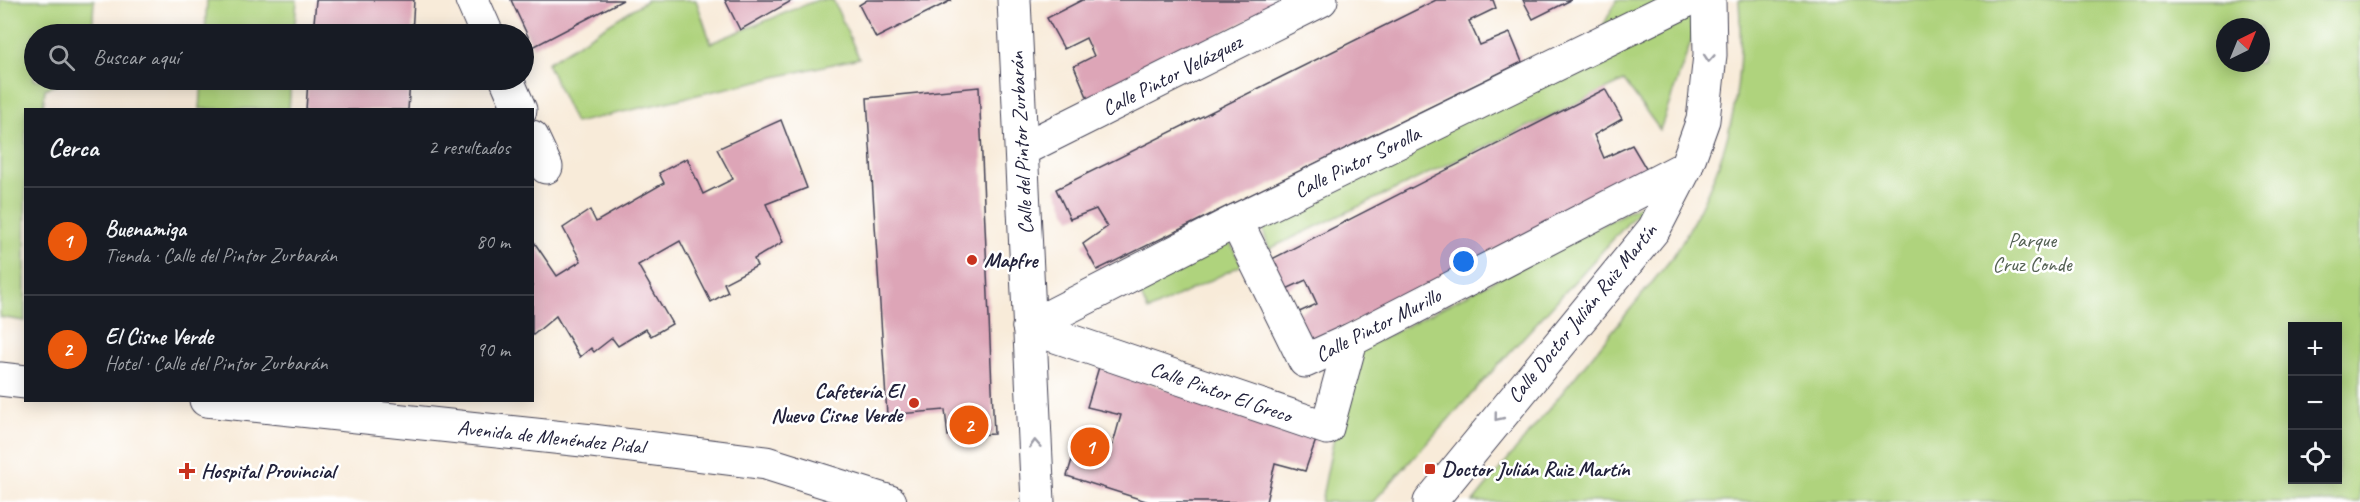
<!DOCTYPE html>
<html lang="es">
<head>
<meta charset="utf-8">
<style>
	:root { --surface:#171b24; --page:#242831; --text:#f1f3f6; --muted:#9ea1a6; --line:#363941; --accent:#ea580c }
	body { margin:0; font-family:Caveat,sans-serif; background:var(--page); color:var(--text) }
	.controls { position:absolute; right:18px; bottom:18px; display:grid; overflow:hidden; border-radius:0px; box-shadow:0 3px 15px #0003 }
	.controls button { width:54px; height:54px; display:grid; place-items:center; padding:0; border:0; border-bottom:2px solid var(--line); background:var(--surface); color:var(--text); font:30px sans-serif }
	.compass { position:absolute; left:2216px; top:18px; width:54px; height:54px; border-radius:50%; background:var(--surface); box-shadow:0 3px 15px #0003; rotate:43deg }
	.you { position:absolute; left:1464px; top:262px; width:21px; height:21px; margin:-15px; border:4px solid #fff; border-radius:50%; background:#1a73e8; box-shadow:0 0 0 9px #1a73e833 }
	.badge { display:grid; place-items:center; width:39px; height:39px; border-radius:50%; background:var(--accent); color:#fff; font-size:20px; font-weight:700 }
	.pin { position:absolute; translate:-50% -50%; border:3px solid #fff; box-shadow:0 2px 6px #0006 }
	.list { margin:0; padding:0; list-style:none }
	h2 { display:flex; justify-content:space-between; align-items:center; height:78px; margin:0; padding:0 24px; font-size:26px }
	h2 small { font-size:20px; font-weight:400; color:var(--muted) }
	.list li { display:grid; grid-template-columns:39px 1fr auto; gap:18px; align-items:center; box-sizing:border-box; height:108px; padding:0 24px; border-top:2px solid var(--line) }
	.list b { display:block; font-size:22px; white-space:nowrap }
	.list p { margin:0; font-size:20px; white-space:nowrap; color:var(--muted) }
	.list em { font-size:20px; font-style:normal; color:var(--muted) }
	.icon { flex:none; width:33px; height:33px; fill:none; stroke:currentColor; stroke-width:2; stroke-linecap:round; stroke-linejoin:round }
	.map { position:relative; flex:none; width:2360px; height:502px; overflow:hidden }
	.search { position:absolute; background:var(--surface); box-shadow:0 3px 15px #0003; left:24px; top:24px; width:510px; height:66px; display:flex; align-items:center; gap:15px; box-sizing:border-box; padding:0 21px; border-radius:33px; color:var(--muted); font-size:22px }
	.panel { position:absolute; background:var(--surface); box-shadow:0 3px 15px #0003; left:24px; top:108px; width:510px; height:294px; border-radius:0px }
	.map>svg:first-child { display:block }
	.green { fill:#afd37d; stroke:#687a5c; stroke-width:1.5; fill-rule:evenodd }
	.building { fill:#dda5b7 }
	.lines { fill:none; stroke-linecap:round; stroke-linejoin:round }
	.minor-casing { stroke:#424053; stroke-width:35 }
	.major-casing { stroke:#424053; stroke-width:35 }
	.minor { stroke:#fff; stroke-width:33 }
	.major { stroke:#fff; stroke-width:33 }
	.oneway { stroke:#9c9ca7 }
	.poi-dot { fill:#c8321e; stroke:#fff; stroke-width:2 }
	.labels { text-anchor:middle; stroke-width:5; stroke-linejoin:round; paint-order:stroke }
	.street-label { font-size:21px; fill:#22223b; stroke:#fff }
	.park-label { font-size:21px; fill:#536052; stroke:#fff }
	.poi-label { font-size:21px; font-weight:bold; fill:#22223b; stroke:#fff; text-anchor:start }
</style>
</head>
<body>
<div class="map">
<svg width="2360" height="502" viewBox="0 0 2360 502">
	<rect width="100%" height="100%" fill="#fff"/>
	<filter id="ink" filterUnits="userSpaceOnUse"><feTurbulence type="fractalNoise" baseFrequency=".0167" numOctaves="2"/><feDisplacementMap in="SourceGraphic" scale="12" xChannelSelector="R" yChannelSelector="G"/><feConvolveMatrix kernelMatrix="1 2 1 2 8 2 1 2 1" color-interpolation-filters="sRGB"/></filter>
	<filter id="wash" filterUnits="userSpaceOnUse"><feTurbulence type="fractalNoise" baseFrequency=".008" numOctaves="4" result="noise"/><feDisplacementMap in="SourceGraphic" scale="24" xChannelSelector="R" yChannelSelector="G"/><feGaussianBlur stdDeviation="1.35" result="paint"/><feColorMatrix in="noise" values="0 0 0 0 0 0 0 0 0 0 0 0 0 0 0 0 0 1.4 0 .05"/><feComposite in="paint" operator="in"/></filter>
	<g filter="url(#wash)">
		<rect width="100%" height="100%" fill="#f8ebd9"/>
		<g class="green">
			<polygon points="0,0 94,0 92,34 34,34 34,80 68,80 45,89 43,109 26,110 25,321 0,317"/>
			<polygon points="207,0 297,0 294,34 205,34"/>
			<polygon points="647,0 696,0 711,43 817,0 833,0 859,58 575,123 547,63"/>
			<polygon points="1617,0 1694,0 1701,13 1660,130 1624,81 1269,249 1262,227 1597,37"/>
			<path d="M1739,0h621v502h-887l199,-244c53,-84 74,-159 67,-258zM2225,27h36v36h-36zM2338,326v154h-46v-154z"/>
			<polygon points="202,80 291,80 289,109 200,109"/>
			<polygon points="1648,201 1373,502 1321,502 1339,413 1358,351"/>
			<polygon points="1227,237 1242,265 1148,311 1136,284"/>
		</g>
		<g id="blocks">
			<g class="building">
				<polygon points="316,0 414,0 412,34 313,34"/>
				<polygon points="511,0 623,0 533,47"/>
				<polygon points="725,0 793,0 740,30"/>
				<polygon points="867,0 952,0 876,38 859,5"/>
				<polygon points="1082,0 1287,0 1088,99 1074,66 1094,56 1086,38 1064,49 1047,18"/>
				<polygon points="1436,0 1493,0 1496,8 1469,21 1480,45 1510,33 1522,62 1097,270 1083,244 1107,227 1096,209 1070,219 1056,189"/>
				<polygon points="1523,0 1571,0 1533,19"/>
				<polygon points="308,80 410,80 408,110 306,110"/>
				<polygon points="979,87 994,434 948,436 945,410 887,415 867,98"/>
				<polygon points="1605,89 1622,119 1594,135 1604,158 1632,145 1648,172 1308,346 1295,314 1317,304 1306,280 1282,291 1270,260"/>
				<polygon points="781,120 807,188 766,204 783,242 754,259 757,266 724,283 728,292 711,302 680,241 638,265 672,324 651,336 646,329 618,346 612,338 594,352 591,348 580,357 556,316 532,336 532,243 534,242 557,276 581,261 563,228 590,210 596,222 664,183 659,173 687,158 703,194 733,179 717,149"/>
				<polygon points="1099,367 1317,437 1305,471 1275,463 1266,502 1149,502 1067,476 1078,440 1111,451 1121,415 1087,407"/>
			</g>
		</g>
	</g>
	<g filter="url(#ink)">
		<use href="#blocks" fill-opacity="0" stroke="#424053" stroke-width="1.5"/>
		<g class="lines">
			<g class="minor-casing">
				<g id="minor">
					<polyline points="472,0 487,34"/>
					<polyline points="1014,0 1038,502"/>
					<polyline points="507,80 520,110"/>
					<polyline points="532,137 546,167"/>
					<polyline points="1023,149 1321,0"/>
					<polyline points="1236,221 1305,361 1351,340 1686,167"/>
					<polyline points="1029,327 1236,221 1688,0"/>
					<polyline points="1029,327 1327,428 1351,340"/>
					<polyline points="1430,502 1654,229 1686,167 1703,120 1710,55 1709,0"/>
				</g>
			</g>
			<g class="major-casing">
				<g id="major">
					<polyline points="0,379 26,382"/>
					<polyline points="206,400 592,441 766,463 890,502"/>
				</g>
			</g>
			<use href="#minor" class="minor"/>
			<use href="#major" class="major"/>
		</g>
		<defs><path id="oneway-chevron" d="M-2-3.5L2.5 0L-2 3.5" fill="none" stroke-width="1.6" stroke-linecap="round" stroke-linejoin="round" transform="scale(1.5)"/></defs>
		<g class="oneway">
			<use href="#oneway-chevron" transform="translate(1709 58) rotate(94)"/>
			<use href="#oneway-chevron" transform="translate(1498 417) rotate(129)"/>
			<use href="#oneway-chevron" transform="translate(1035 444) rotate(-93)"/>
		</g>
	</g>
	<g class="poi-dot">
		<circle cx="972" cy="260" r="6"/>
		<circle cx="914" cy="403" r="6"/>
		<rect x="1424" y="463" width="12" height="12" rx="3"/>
		<path d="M184 462h6v6h6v6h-6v6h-6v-6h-6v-6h6z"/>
	</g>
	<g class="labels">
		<g class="street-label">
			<text transform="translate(1172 75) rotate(-27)" y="7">Calle Pintor Velázquez</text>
			<text transform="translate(1021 143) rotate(-93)" y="7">Calle del Pintor Zurbarán</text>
			<text transform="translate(1357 162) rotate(-26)" y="7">Calle Pintor Sorolla</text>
			<text transform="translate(1582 313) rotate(-51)" y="7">Calle Doctor Julián Ruiz Martín</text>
			<text transform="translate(1378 325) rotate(-27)" y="7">Calle Pintor Murillo</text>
			<text transform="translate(1221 392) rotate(19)" y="7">Calle Pintor El Greco</text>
			<text transform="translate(551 437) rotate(6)" y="7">Avenida de Menéndez Pidal</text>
		</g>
		<g class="park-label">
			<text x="2032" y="247">Parque<tspan x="2032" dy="24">Cruz Conde</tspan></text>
		</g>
		<g class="poi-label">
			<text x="984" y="267">Mapfre</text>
			<text x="902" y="398" text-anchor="end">Cafetería El<tspan x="902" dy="24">Nuevo Cisne Verde</tspan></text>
			<text x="1442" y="476">Doctor Julián Ruiz Martín</text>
			<text x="201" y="478">Hospital Provincial</text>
		</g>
	</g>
</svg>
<div class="controls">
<button>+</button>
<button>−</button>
<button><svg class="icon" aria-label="locate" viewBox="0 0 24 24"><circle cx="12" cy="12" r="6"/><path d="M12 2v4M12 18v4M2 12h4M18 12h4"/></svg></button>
</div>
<svg class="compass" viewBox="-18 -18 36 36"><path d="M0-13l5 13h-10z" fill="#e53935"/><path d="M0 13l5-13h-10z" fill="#9ea1a6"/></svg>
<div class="you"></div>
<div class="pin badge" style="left:1090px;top:447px">1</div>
<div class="pin badge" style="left:969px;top:425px">2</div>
<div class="search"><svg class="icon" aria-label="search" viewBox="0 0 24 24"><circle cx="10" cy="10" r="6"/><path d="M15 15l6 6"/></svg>Buscar aquí</div>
<section class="panel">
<h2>Cerca<small>2 resultados</small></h2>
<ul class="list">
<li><span class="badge">1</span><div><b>Buenamiga</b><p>Tienda · Calle del Pintor Zurbarán</p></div><em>80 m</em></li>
<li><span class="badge">2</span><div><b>El Cisne Verde</b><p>Hotel · Calle del Pintor Zurbarán</p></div><em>90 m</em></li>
</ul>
</section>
</div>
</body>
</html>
